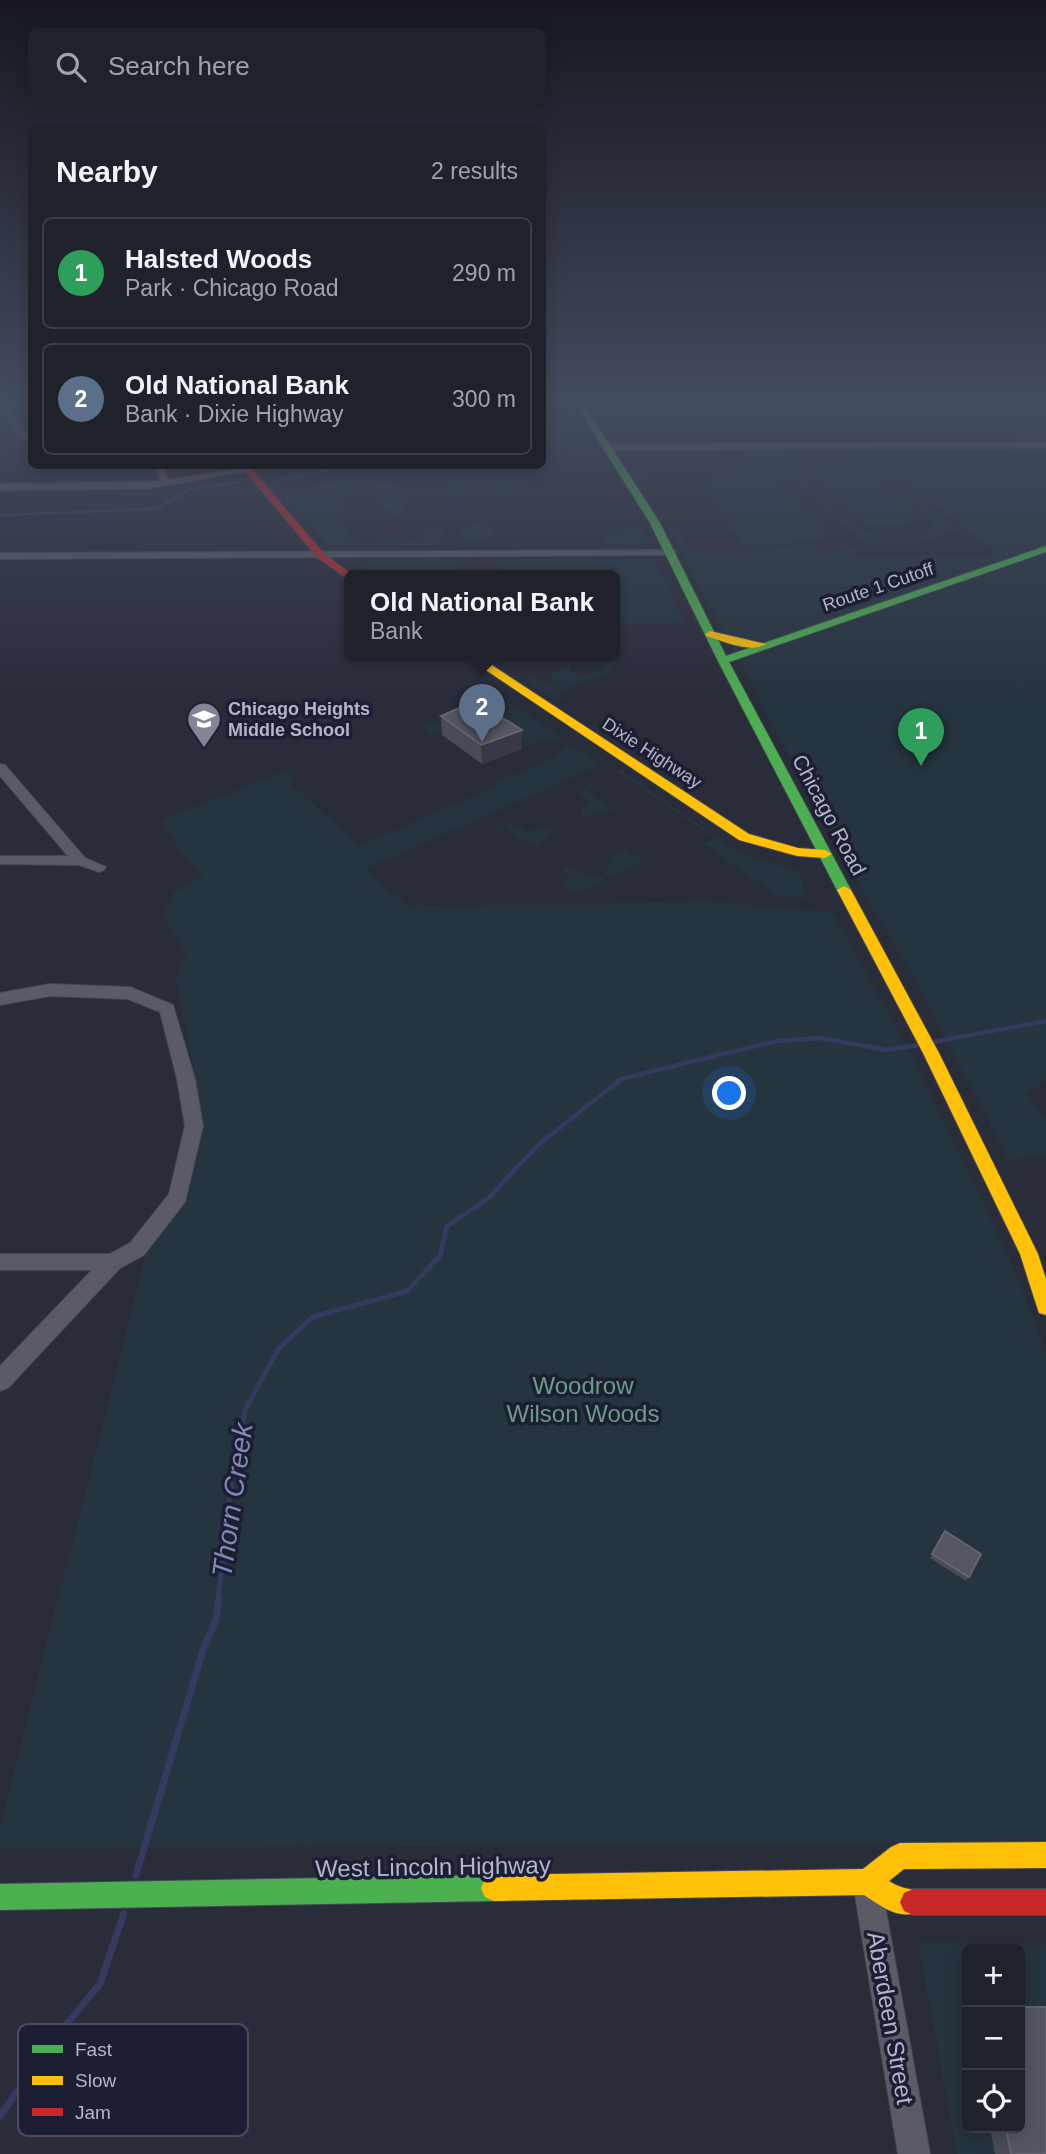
<!DOCTYPE html>
<html lang="en">
<head>
<meta charset="utf-8">
<style>
	:root { --surface:#1f212b; --page:#2c2e37; --text:#f1f3f6; --muted:#a1a3a9; --line:#3c3e47; --accent:#b45309 }
	body { margin:0; font-family:Helvetica,sans-serif; background:var(--page); color:var(--text) }
	.controls { position:absolute; right:21px; bottom:21px; display:grid; overflow:hidden; border-radius:10px; box-shadow:0 4px 18px #0003 }
	.controls button { width:63px; height:63px; display:grid; place-items:center; padding:0; border:0; border-bottom:2px solid var(--line); background:var(--surface); color:var(--text); font:35px sans-serif }
	.you { position:absolute; left:730px; top:1094px; width:24px; height:24px; margin:-18px; border:5px solid #fff; border-radius:50%; background:#1a73e8; box-shadow:0 0 0 10px #1a73e833 }
	.badge { display:grid; place-items:center; width:46px; height:46px; border-radius:50%; background:var(--accent); color:#fff; font-size:23px; font-weight:700 }
	.pin { position:absolute; translate:-50% -58px; filter:drop-shadow(0 2px 4px #0008) }
	.pin::after { content:''; position:absolute; top:37px; width:24px; height:21px; background:inherit; clip-path:polygon(0 0,100% 0,50% 100%) }
	.popup { position:absolute; left:344px; top:570px; width:276px; height:91px; box-sizing:border-box; display:grid; place-content:center; border-radius:10px; background:var(--surface); filter:drop-shadow(0 2px 5px #0005); font-size:23px; white-space:nowrap; color:var(--muted) }
	.popup b { font-size:26px; color:var(--text) }
	.popup::after { content:''; position:absolute; left:50%; top:100%; margin-left:-14px; border:14px solid transparent; border-top-color:var(--surface) }
	.list { margin:0; padding:0; list-style:none }
	h2 { display:flex; justify-content:space-between; align-items:center; height:91px; margin:0; padding:0 28px; font-size:30px }
	h2 small { font-size:23px; font-weight:400; color:var(--muted) }
	.list li { display:grid; grid-template-columns:46px 1fr auto; gap:21px; align-items:center; box-sizing:border-box; height:112px; margin:0 14px 14px; padding:0 14px; border:2px solid var(--line); border-radius:10px }
	.list b { display:block; font-size:26px; white-space:nowrap }
	.list p { margin:0; font-size:23px; white-space:nowrap; color:var(--muted) }
	.list em { font-size:23px; font-style:normal; color:var(--muted) }
	.icon { flex:none; width:38px; height:38px; fill:none; stroke:currentColor; stroke-width:2; stroke-linecap:round; stroke-linejoin:round }
	.map { position:relative; flex:none; width:1046px; height:2154px; overflow:hidden }
	.search { position:absolute; background:var(--surface); box-shadow:0 4px 18px #0003; left:28px; top:28px; width:518px; height:77px; display:flex; align-items:center; gap:18px; box-sizing:border-box; padding:0 24px; border-radius:10px; color:var(--muted); font-size:26px }
	.panel { position:absolute; background:var(--surface); box-shadow:0 4px 18px #0003; left:28px; top:126px; width:518px; height:343px; border-radius:10px }
	.map>svg:first-child { display:block }
	.green { fill:#26343f; fill-rule:evenodd }
	.lines { fill:none; stroke-linecap:round; stroke-linejoin:round }
	.stream-far3 { stroke:#343a60; stroke-width:2.5 }
	.stream-far2 { stroke:#343a60; stroke-width:4.5 }
	.stream-far1 { stroke:#343a60; stroke-width:5 }
	.stream { stroke:#343a60; stroke-width:7 }
	.street-casing { stroke:#464852; stroke-width:2 }
	.fast-casing { stroke:#464852; stroke-width:2 }
	.slow-casing { stroke:#464852; stroke-width:2 }
	.jam-casing { stroke:#464852; stroke-width:2 }
	.street { fill:#5a5b66; fill-rule:evenodd }
	.fast { fill:#4caf50; fill-rule:evenodd }
	.slow { fill:#ffc107; fill-rule:evenodd }
	.jam { fill:#c62828; fill-rule:evenodd }
	.wall { fill:#494b57 }
	.shaded-wall { fill:#373a46 }
	.building { fill:#545663; stroke:#636573; stroke-width:2 }
	.labels { text-anchor:middle; stroke-width:7; stroke-linejoin:round; paint-order:stroke }
	.far-street-label { font-size:18px; fill:#b3b5ca; stroke:#1c1f34 }
	.far-poi-label { font-size:18px; font-weight:bold; fill:#b3b5ca; stroke:#1c1f34; text-anchor:start }
	.street-label { font-size:21px; fill:#b3b5ca; stroke:#1c1f34 }
	.near-park-label { font-size:24px; fill:#6a9b84; stroke:#1c1f34 }
	.near-street-label { font-size:24px; fill:#b3b5ca; stroke:#1c1f34 }
	.near-water-label { font-size:28px; font-style:italic; fill:#8189b7; stroke:#1c1f34 }
	.key { fill:#1c1f34; stroke:#494c61; stroke-width:2 }
	.key-label { font-size:19px; fill:#b3b5ca }
</style>
</head>
<body>
<div class="map">
<svg width="1046" height="2154" viewBox="0 0 1046 2154">
	<rect width="100%" height="100%" fill="#292c39"/>
	<g class="green">
		<path d="M543,419l24,3c3,6 16,15 23,25h-47v-3h3v-19l-3,-1z"/>
		<path d="M1046,448v633l-19,13 19,24v37l-37,6 -95,-184 -69,-115 -178,-338 8,1 16,28h58l55,-8 10,2 2,4 27,1 -2,-5h15v9l142,-1 -104,-83 -12,-2 80,62 -10,2 -5,-4c-16,19 -49,15 -70,11l2,3 -11,1 -82,-71 -15,4 53,49 -2,11 -34,6 -45,1 -39,-55 5,-6 -1,-6 34,-2 -3,-9 7,-1 -5,-17zM823,455c45,2 74,35 107,63l4,5 -1,7c-16,13 -50,10 -68,0 -17,-10 -58,-45 -71,-61l1,-6 12,-6z"/>
		<polygon points="701,449 702,452 633,452 634,460 642,460 645,476 637,475 627,461 629,459 626,459 621,451"/>
		<polygon points="856,464 926,520 870,527 803,470"/>
		<polygon points="350,479 367,480 363,492 347,492 342,516 345,517 348,540 359,540 358,545 328,545 281,492"/>
		<polygon points="371,479 400,487 398,491 376,487 406,495 403,516 394,516 394,510 378,510 380,489 371,488 373,487 370,484"/>
		<polygon points="454,479 522,479 525,482 526,494 518,494 516,481 516,493 509,493 508,497 490,497 490,490 468,490 467,497 448,497 449,482"/>
		<path d="M479,524l14,3 2,6c-10,8 -25,9 -35,0l4,-6z"/>
		<polygon points="623,525 639,526 651,544 604,544 603,537 610,537 622,530"/>
		<polygon points="443,529 440,545 375,545 377,537 423,539 424,530"/>
		<polygon points="458,559 457,571 440,572 440,574 368,576 359,566 371,560"/>
		<polygon points="497,559 650,559 656,564 685,623 615,624 615,576 506,576 496,572"/>
		<polygon points="600,656 608,656 617,661 611,671 558,692 565,698 555,700 525,680 534,676 542,683 552,681 551,675 572,662 569,671 583,676 601,669 605,659"/>
		<polygon points="498,695 562,738 528,744 518,737 468,721 430,736 420,728"/>
		<path d="M570,744l31,21 -235,104 44,39 9,-4 6,2 282,-5 120,11 7,3 79,143 98,203 35,90v491l-1046,7v-22l146,-575c63,-71 59,-132 41,-220 -3,-14 -13,-46 -10,-58 1,-6 6,-13 9,-19l-24,-41 12,-22 29,-16 -24,-26 -19,-30 126,-50 12,10 -7,4 69,61 136,-59 -2,-3c29,-14 50,-16 76,-39z"/>
		<polygon points="615,771 623,771 739,852 800,871 803,886 810,898 776,895 703,844 714,838"/>
		<polygon points="592,785 595,787 587,791 614,810 581,817 581,807 590,803 577,792"/>
		<polygon points="512,822 527,832 537,828 554,830 540,844 531,846 506,828 497,832 494,830"/>
		<polygon points="626,848 644,861 609,878 604,874 609,868 607,862 613,859 610,856"/>
		<path d="M563,866c10,4 36,9 42,14l-23,12h-10l-10,-10 9,-5 -11,-9z"/>
		<path d="M918,1942l128,1v211h-89zM967,1949h53v179h-53z"/>
	</g>
	<g class="lines">
		<g class="stream-far3">
			<polyline points="906,403 945,418 1046,438"/>
			<polyline points="542,418 579,424"/>
			<polyline points="603,424 668,419 771,403"/>
			<polyline points="273,481 321,472 336,466"/>
			<polyline points="0,515 156,509 189,490 238,482"/>
		</g>
		<g class="stream-far2">
			<polyline points="933,1042 1046,1021"/>
			<polyline points="512,1173 537,1146 621,1079 777,1041 821,1038 887,1050 917,1045"/>
		</g>
		<polyline class="stream-far1" points="218,1599 232,1478 245,1410 279,1348 313,1317 407,1291 440,1256 447,1226 489,1198 513,1172"/>
		<g class="stream">
			<polyline points="136,1875 203,1650 216,1620 219,1598"/>
			<polyline points="0,2116 53,2040 100,1984 124,1913"/>
		</g>
		<g class="street-casing">
			<g id="street">
				<polygon points="1,403 9,403 25,433 32,436 32,443 18,437"/>
				<polygon points="1032,403 1040,403 1046,410 1046,418"/>
				<polygon points="1046,442 1046,448 609,450 604,447 609,444"/>
				<polygon points="155,466 163,466 169,480 248,467 253,470 146,489 0,490 0,484 160,481"/>
				<polygon points="675,550 675,554 671,555 0,559 0,553"/>
				<polygon points="0,764 5,765 85,858 106,867 104,870 99,872 79,865 0,864 0,856 68,856 0,776"/>
				<polygon points="50,984 130,987 173,1005 195,1079 203,1126 185,1202 144,1255 120,1268 8,1388 0,1391 0,1366 92,1270 0,1270 0,1254 110,1254 130,1243 169,1194 185,1126 177,1079 160,1012 128,999 50,996 0,1005 0,993"/>
				<polygon points="868,1875 878,1879 882,1889 930,2154 898,2154 854,1889 858,1879"/>
			</g>
		</g>
		<g class="fast-casing">
			<g id="fast">
				<polygon points="575,403 583,403 660,523 726,656 1046,546 1046,552 729,662 851,890 849,893 839,893 837,890 718,661 650,523"/>
				<polygon points="494,1875 503,1879 507,1888 503,1897 494,1901 0,1910 0,1884"/>
			</g>
		</g>
		<g class="slow-casing">
			<g id="slow">
				<path d="M710,631l56,13c-16,10 -42,-3 -60,-8l-1,-2z"/>
				<polygon points="465,656 478,656 749,834 798,848 825,850 832,854 825,858 797,856 739,840"/>
				<polygon points="844,886 851,890 939,1053 1038,1254 1046,1279 1046,1315 1039,1313 1037,1307 1020,1254 923,1053 837,890"/>
				<path d="M1046,1842v26l-142,1 -15,12c14,9 19,6 33,12l4,9 -4,9c-23,10 -39,-4 -58,-16l-370,6 -9,-4 -4,-9 4,-9 9,-4 369,-6 28,-22 9,-4z"/>
			</g>
		</g>
		<g class="jam-casing">
			<g id="jam">
				<polygon points="241,466 249,466 323,553 352,575 349,576 349,580 317,557"/>
				<polygon points="913,1889 1046,1889 1046,1915 913,1915 904,1911 900,1902 904,1893"/>
			</g>
		</g>
		<use href="#street" class="street"/>
		<use href="#fast" class="fast"/>
		<use href="#slow" class="slow"/>
		<use href="#jam" class="jam"/>
	</g>
	<g class="wall">
		<polygon points="441,716 522,730 522,749 482,764 442,735"/>
		<polygon points="945,1531 969,1577 966,1581 930,1558"/>
		<polygon points="990,2128 1020,2128 1046,2154 995,2154"/>
	</g>
	<polygon class="shaded-wall" points="522,730 522,749 482,764 481,745"/>
	<g class="building">
		<polygon points="476,701 522,730 481,745 441,716"/>
		<polygon points="945,1531 981,1554 969,1577 932,1554"/>
		<polygon points="1020,2007 1046,2007 1046,2154 1011,2154 1006,2128 1020,2128"/>
	</g>
	<linearGradient id="sky" x2="0" y2="1"><stop stop-color="#17181f"/><stop offset="0.57" stop-color="#434b5f"/><stop offset="1" stop-color="#434b5f" stop-opacity="0"/></linearGradient>
	<rect width="1046" height="704" fill="url(#sky)"/>
	<defs>
		<g id="school-pin" transform="scale(1.75)"><path d="M0 17L-7.5 6A9.5 9.5 0 1 1 7.5 6Z" fill="#838597" stroke="#1c1f34"/><path d="M0-5L7-2L0 1L-7-2ZM-4 1L0 2.5L4 1V4Q0 6-4 4Z" fill="#fff"/></g>
	</defs>
	<g fill-rule="evenodd">
		<use href="#school-pin" x="204" y="719"/>
	</g>
	<g class="labels">
		<g class="far-street-label">
			<text transform="translate(878 587) rotate(-19)" y="6">Route 1 Cutoff</text>
			<text transform="translate(652 753) rotate(33)" y="6">Dixie Highway</text>
		</g>
		<g class="far-poi-label">
			<text x="228" y="715">Chicago Heights<tspan x="228" dy="21">Middle School</tspan></text>
		</g>
		<g class="street-label">
			<text transform="translate(829 815) rotate(62)" y="7">Chicago Road</text>
		</g>
		<g class="near-park-label">
			<text x="583" y="1394">Woodrow<tspan x="583" dy="28">Wilson Woods</tspan></text>
		</g>
		<g class="near-street-label">
			<text transform="translate(433 1867) rotate(-1)" y="8">West Lincoln Highway</text>
			<text transform="translate(890 2018) rotate(80)" y="8">Aberdeen Street</text>
		</g>
		<g class="near-water-label">
			<text transform="translate(232 1500) rotate(-82)" y="10">Thorn Creek</text>
		</g>
	</g>
	<rect x="18" y="2024" width="230" height="112" rx="10" class="key"/>
	<rect x="32" y="2045" width="31" height="8" fill="#4caf50"/>
	<rect x="32" y="2076" width="31" height="9" fill="#ffc107"/>
	<rect x="32" y="2108" width="31" height="8" fill="#c62828"/>
	<g class="key-label">
		<text x="75" y="2056">Fast</text>
		<text x="75" y="2087">Slow</text>
		<text x="75" y="2119">Jam</text>
	</g>
</svg>
<div class="controls">
<button>+</button>
<button>−</button>
<button><svg class="icon" aria-label="locate" viewBox="0 0 24 24"><circle cx="12" cy="12" r="6"/><path d="M12 2v4M12 18v4M2 12h4M18 12h4"/></svg></button>
</div>
<div class="you"></div>
<div class="pin badge" style="left:921px;top:766px;background:#2e9e5b">1</div>
<div class="pin badge" style="left:482px;top:742px;background:#5c6f8a">2</div>
<div class="popup"><b>Old National Bank</b>Bank</div>
<div class="search"><svg class="icon" aria-label="search" viewBox="0 0 24 24"><circle cx="10" cy="10" r="6"/><path d="M15 15l6 6"/></svg>Search here</div>
<section class="panel">
<h2>Nearby<small>2 results</small></h2>
<ul class="list">
<li><span class="badge" style="background:#2e9e5b">1</span><div><b>Halsted Woods</b><p>Park · Chicago Road</p></div><em>290 m</em></li>
<li><span class="badge" style="background:#5c6f8a">2</span><div><b>Old National Bank</b><p>Bank · Dixie Highway</p></div><em>300 m</em></li>
</ul>
</section>
</div>
</body>
</html>
